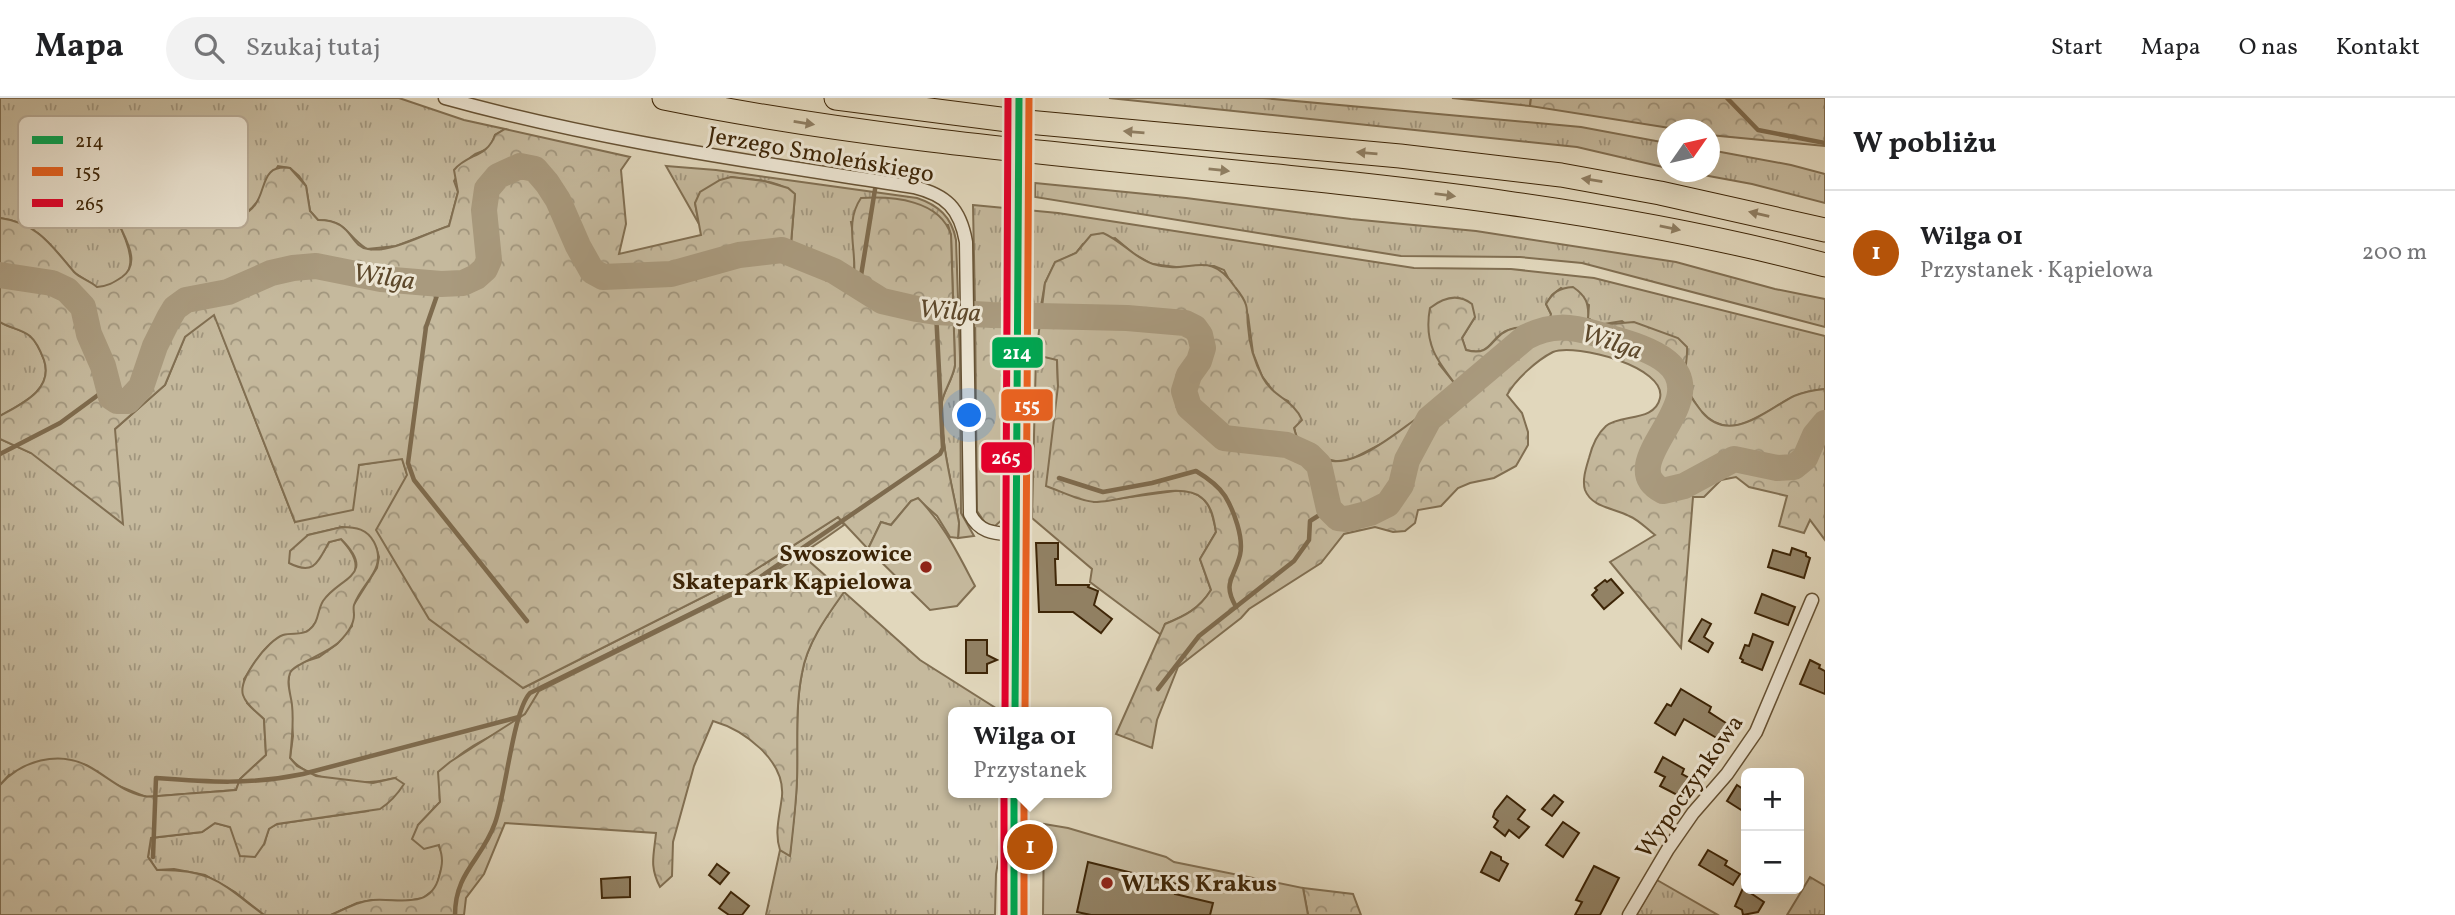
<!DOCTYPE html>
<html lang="pl">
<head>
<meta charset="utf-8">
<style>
	:root { --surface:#fff; --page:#f2f2f2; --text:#202124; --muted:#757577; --line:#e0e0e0; --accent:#b45309 }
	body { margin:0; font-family:Vollkorn,serif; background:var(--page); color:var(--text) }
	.controls { position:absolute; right:21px; bottom:21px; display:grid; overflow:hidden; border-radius:10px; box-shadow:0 7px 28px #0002 }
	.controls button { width:63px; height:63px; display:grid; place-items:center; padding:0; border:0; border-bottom:2px solid var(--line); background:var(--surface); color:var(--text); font:35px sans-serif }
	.compass { position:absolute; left:1657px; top:21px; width:63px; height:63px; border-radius:50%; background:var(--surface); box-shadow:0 7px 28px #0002; rotate:56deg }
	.you { position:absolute; left:970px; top:318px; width:24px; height:24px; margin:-18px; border:5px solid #fff; border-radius:50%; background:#1a73e8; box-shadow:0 0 0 10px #1a73e833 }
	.badge { display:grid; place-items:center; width:46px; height:46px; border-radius:50%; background:var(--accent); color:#fff; font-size:23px; font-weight:700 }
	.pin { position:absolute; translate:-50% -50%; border:4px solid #fff; box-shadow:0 2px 7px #0006 }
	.popup { position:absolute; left:948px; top:609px; width:164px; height:91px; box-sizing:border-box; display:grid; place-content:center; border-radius:10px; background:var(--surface); filter:drop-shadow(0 2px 5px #0005); font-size:23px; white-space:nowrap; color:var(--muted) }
	.popup b { font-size:26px; color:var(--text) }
	.popup::after { content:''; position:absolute; left:50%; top:100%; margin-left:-14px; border:14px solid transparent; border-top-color:var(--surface) }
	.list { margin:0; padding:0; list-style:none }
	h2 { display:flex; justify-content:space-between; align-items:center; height:91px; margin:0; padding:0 28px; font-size:30px }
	h2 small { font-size:23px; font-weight:400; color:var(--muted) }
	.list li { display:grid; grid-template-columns:46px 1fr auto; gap:21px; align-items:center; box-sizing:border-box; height:126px; padding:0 28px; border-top:2px solid var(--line) }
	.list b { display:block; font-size:26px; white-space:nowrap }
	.list p { margin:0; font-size:23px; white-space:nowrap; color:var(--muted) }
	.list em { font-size:23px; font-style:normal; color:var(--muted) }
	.icon { flex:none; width:38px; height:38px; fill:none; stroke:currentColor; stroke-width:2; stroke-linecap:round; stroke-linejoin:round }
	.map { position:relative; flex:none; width:1825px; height:817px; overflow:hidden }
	header { display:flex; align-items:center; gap:42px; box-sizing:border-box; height:98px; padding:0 35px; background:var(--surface); border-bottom:2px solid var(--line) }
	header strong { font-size:33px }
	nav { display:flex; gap:38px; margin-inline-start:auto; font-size:24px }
	.search { width:490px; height:63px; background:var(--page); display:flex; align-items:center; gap:18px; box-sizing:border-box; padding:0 24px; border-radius:38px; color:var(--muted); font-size:26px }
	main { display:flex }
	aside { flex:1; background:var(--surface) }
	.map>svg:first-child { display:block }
	.grass { fill:url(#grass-tufts); stroke:#816f52; stroke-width:2 }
	.forest { fill:url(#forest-crowns); stroke:#816f52; stroke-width:2 }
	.pitch { fill:#c5b99d; stroke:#816f52; stroke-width:2 }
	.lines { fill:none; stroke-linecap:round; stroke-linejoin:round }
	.stream { stroke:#7e6b4e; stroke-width:4.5 }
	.river { stroke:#a99a7e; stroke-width:26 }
	.building { fill:#928265; stroke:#3d2507; stroke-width:2 }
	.minor-casing { stroke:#665234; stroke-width:15 }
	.tertiary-casing { stroke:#665234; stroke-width:18 }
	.motorway-casing { stroke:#3d2507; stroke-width:25 }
	.minor { stroke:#ece5d3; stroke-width:12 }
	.tertiary { stroke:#ece5d3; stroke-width:16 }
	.motorway { stroke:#e1d7bc; stroke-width:23 }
	.tertiary-bridge-casing { stroke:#665234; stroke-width:18; stroke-linecap:butt }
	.tertiary-bridge { stroke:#ece5d3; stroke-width:16 }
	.bus-1-casing { stroke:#ece5d3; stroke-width:12 }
	.bus-2-casing { stroke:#ece5d3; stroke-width:12 }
	.bus-3-casing { stroke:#ece5d3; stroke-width:12 }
	.bus-1 { stroke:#00a651; stroke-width:7 }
	.bus-2 { stroke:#e96221; stroke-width:7 }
	.bus-3 { stroke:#e4002b; stroke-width:7 }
	.oneway { fill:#8f7e62 }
	.poi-dot { fill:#8f2418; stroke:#ece5d3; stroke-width:2.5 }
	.labels { text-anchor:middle; stroke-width:6; stroke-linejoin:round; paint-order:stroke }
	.street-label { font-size:24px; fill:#3d2507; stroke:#ece5d3 }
	.poi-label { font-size:24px; font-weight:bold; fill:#3d2507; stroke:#ece5d3; text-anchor:end }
	.water-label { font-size:26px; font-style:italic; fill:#5d482b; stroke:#ece5d3 }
	.key { fill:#ece5d3; stroke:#b8ab96; stroke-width:2 }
	.key-label { font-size:19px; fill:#3d2507 }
	.line-badge { stroke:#ece5d3; stroke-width:2.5 }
	.badge-label { font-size:19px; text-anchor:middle; font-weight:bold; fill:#fff }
</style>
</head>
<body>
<header>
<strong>Mapa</strong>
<div class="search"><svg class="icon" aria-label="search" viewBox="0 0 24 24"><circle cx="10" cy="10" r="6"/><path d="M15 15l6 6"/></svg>Szukaj tutaj</div>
<nav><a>Start</a><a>Mapa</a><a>O nas</a><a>Kontakt</a></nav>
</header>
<main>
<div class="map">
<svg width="1825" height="817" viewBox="0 0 1825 817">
	<defs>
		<pattern id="grass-tufts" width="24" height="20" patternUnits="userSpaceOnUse" patternTransform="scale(1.75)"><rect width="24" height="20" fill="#c5b99d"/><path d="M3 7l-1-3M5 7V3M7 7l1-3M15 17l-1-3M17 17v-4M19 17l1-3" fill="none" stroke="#a1967e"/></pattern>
		<pattern id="forest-crowns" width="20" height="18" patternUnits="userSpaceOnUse" patternTransform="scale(1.75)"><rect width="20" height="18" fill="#c5b99d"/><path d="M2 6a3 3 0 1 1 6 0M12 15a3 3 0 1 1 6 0" fill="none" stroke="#a1967e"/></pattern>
	</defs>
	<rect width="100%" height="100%" fill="#e1d7bc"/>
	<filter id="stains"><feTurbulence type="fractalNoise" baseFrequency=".00286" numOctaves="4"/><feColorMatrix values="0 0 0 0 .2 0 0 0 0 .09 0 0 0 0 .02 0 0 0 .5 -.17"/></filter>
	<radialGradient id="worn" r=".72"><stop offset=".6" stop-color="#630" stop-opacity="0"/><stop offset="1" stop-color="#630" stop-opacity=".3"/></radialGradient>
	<g class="grass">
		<path d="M0,0h399l65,22 41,9 -10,6c-8,22 -12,12 -24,22 -7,5 -12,17 -17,24l4,11 -9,34 -53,20 -29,3c-22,-14 -19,-29 -49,-29l-8,-9 -4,-25 -7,-10 -9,-8 -12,-2c-11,18 -20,44 -40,51l-10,-6 -12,-22 -99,31c15,30 27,62 -20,68 -7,-7 -17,-10 -23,-16 -23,-27 -37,-49 -74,-54z"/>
		<polygon points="1109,0 1263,0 1581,29 1667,45 1667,70 1577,49"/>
		<polygon points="1452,0 1531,0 1530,8"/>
		<polygon points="1710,52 1791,67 1825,76 1825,105 1752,86 1687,74 1710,74"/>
		<path d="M666,68l50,4 201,28c21,7 35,19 39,42l4,117 1,156 13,23 -16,2 1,-15c-7,-40 -19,-80 -17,-121 1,-10 11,-23 13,-37l-4,-130 -3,-10 -97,-3 4,23 -1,33 -63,-34 4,-49c-17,-16 -42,-15 -64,-18l-36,26 4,21z"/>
		<polygon points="1035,85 1186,100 1351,121 1476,133 1676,164 1775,191 1825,201 1825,229 1582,165 1520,159 1401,158 1035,99"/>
		<path d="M973,107l85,8 356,55 97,1 83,9 231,58v53c-11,1 -22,3 -32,8 -29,14 -63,49 -92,14 -10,-13 -16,-24 -16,-40l-63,-50 -24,4 -10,-7 1,-13 -28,-17 -9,7 -6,9 5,10 -2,12c-13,4 -27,-1 -40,4 -21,7 -16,27 -43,20l-4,-12 13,-21 -36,47 21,26 -77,53 -31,16 -12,3 -23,-5 -20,-17 -9,-39 -11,-5 -15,-20 -9,-23 -5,-38 -24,-45 -10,-4 -38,1 -24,-3 -18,-10 -19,-16 -32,6 -7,9 -21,10 -10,20 -5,29 -65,-4z"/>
		<path d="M214,216l81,208 64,-57 43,-7 5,16 116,214 224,-113 91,-58 6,8c-94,68 -201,115 -305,166 -4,7 -9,18 -14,23 -32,30 -91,34 -85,88l-22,23 20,19 6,15 -8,29 -13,10 -17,3 -34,-1 -15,3 -26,12h-67l-29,-23 -30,-17 -31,-6 -17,1 -9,-13 3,-19 51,-6 13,-9 15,4 34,17 5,-16 8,-4 91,-13 27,-33c-31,8 -83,6 -105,-20l3,-22 -5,-54 2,-11 7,-7 22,-7 18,-13 15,-18 1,-20 24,-38 2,-11 -3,-10 -34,-20 -34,8 16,16 5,-9 12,-3c11,12 22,27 8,42 -5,5 -13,7 -18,12 -9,11 -11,29 -22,37 -10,8 -24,3 -35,11 -13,9 -21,25 -30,38l3,24 17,16 2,36 -26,24 -4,11 -90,7 -32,-13 -28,-19 -77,10 -9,10v-346l31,14 84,-24 50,-44 20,-49z"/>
		<path d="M0,224c9,6 22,7 30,14 7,6 11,16 14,24 10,30 -23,44 -44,56z"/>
		<path d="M1036,257l21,4 1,27 36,116 88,-12c26,4 30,19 34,42l-16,27 11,31c-12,19 -26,26 -46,34l-4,11 -71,-53 2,-13 -60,-51z"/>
		<path d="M844,494l76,68 82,52h-49v81h49v45l-6,36 -1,41h-229l14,-65 10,5c2,-25 6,-50 7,-75 1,-36 -2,-72 5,-107 5,-30 25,-58 42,-81z"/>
		<polygon points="1810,779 1825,788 1825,817 1787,817"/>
		<polygon points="1657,782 1718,817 1636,817"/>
	</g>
	<g class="forest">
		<polygon points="1531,0 1825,0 1825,48 1710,37 1710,32 1676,31 1530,8"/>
		<path d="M505,31l125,28 -9,13 5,54 -7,30 82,-19 -6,-32 5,-11 20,-12 11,-3 33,4 24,7 7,6 -4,50 63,34c3,-29 -10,-55 7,-80 32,-2 79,2 90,37l4,130c-2,14 -12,27 -13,37 -2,41 10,81 17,121l-1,15 -8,-1 -13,-21 -19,-17 -7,2 -20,24 -10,-3 -13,27 -30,-32 -91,58 -224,113 -94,-69 -53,-89 31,-55 -5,-16 -43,6 -6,45 -58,12 -81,-207 -29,22 -20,48 -50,44 8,95 -92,-71 -31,-14v-23c21,-12 54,-26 44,-56 -3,-8 -7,-18 -14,-24 -8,-7 -21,-8 -30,-14v-104c37,5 51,27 74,54 6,6 16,9 23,15 11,-1 16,-4 25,-10 22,-16 -1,-43 -6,-61 -5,-18 -9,-37 -14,-55l98,-19c9,26 14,60 38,75 36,-12 14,-54 52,-49l16,18 4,25 8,9c36,0 30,26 50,29 24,4 58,-16 81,-23l9,-34 -4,-22c14,-17 33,-12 41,-35z"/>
		<path d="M1103,135c19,8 31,25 50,31 37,12 56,-17 82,23 4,5 9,11 11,18 2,7 1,14 2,21 1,18 7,37 15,52 10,19 31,22 39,42l-8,8c3,12 7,19 18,26 36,25 82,-21 111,-40 12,-9 24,-16 37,-24 -22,-28 -37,-45 -30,-82 14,-11 28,-15 42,-4l3,13 -13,21 4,12c29,8 23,-17 49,-22 12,-2 22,1 34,-2l2,-12 -5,-10c7,-12 13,-16 27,-17 13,9 16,16 15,31l10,7 36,-3 44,16 9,9c1,12 -4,26 -1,38 2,10 10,19 16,27 28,33 64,-2 92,-16 10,-4 20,-6 31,-7v151l-15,-20 -6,13 -25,-7 8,-30 -38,-9 -13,-10 -15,3 -17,17h-11l-12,151 -71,-86 45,-27c-8,-6 -16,-15 -26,-19 -14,-8 -37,-8 -44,-26 -3,-10 1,-22 4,-32 3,-12 7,-23 17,-32 14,-12 49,-4 54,-28 7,-31 -84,-55 -107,-46 -16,8 -38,28 -46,43l15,18 6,19v13l-12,21 -22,12 -24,5 -12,5 -17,18 -23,4 -3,13 -10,8 -12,1 -18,-5 -31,7 -23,29 -72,46 -8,9 -63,49 -21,53 -5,28 -36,-14 49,-110c20,-8 34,-15 46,-34l-11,-31 16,-27c-2,-12 -4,-26 -14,-34 -19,-18 -79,3 -105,4 -16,0 -36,-11 -51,-16l12,-100 -1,-26 -21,-5 9,-72 10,-21 21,-9 15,-18z"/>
		<polygon points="975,210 1005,212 1003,278 1004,420 995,428 986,426 977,413"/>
		<path d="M342,429c14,0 25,2 32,15 14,27 -12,40 -20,63 -1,3 0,6 0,10 0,11 -8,20 -15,27 -12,12 -46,22 -49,31 -4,10 1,22 2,32 2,18 0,35 -2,53l7,8 19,10 57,7 22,-5 9,6c-7,11 -13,18 -24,25l-103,15 -8,5 -5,15 -9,13 -15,-1 -10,-29 -15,-4 -13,9 -51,6 -3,19 9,13c56,-1 65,14 107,45h-264v-130c21,-24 58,-35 88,-19 19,10 34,26 56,30 9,2 19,-1 27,-1 22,-2 43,-3 65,-5l4,-11 26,-24 -2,-36c-7,-7 -18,-14 -21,-24 -5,-16 25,-55 40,-60 9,-3 19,1 26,-5 10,-7 8,-19 14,-29 16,-24 55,-25 18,-62l-12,3c-11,20 -15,34 -40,21l1,-12 18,-16z"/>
		<path d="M802,457l42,37c-17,24 -37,51 -42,81 -7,35 -4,72 -5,107 -1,26 -4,51 -7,76l-10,-6c-6,-18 0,-35 2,-54 3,-36 -38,-66 -69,-75l-19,45 -21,76 -1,34 -12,11c-11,-21 -6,-32 -4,-54l-151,-10 -21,51 -18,24 -2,17h-133c14,-6 27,-14 42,-15 26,-2 57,10 66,-23 4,-14 4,-19 0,-32l-15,4 -12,-10 6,-14 22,-23 -2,-30 12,-10 75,-48 14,-23 210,-104z"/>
		<polygon points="1303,790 1353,796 1361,817 1308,817"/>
	</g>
	<g class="pitch">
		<path d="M918,400c26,26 40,56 57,88l-18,20 -27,4 -62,-61 13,-27 10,3 20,-24z"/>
		<polygon points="1044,726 1068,730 1166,759 1174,764 1303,790 1308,817 1043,817"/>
	</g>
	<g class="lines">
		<g class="stream">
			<polyline points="1727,0 1758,32 1825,45"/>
			<polyline points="441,186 426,229 408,365 414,382 527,523"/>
			<polyline points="859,190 878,73"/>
			<polyline points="0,356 60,325 109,289"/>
			<path d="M1059,380l44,14 49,-9 44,-12c10,6 22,14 29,25 9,15 19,42 15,59 -6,24 -18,27 -4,52"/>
			<polyline points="1158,591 1199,538 1294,463 1309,442 1310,423 1329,411"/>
			<path d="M153,759l3,-79c53,4 94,7 147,-4l216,-57"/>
			<path d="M455,817c0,-43 27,-55 40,-92 11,-30 18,-112 35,-130l217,-107 193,-132 3,-6 -7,-136"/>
		</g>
		<path class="river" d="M0,177l52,8 15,7 16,17 6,27 14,32 8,31 6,4h11l13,-14 14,-41 14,-28 6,-10 11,-8 42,-8 43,-19 22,-5 23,-2 65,13 60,5 22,-1 13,-6 9,-8 4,-9 -5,-50 3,-21 11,-13 22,-10 15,3 12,14 11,17 20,46 14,25 11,6 68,-3 68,-19 43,-5 52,21 48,30 35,8 19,3 56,3 135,3 58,5 10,5 5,7 3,13 -4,13 -10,14 -5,16 5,16 35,31 63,7 22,10 10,10 10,44 9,9 9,1 23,-6 18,-9 13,-19 6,-25 22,-41 97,-82c26,-13 44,-11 71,-3 22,7 52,13 70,28 49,41 -57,101 -4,129l21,-5 50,-27 43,9 17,-1 11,-9 10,-23 10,-12"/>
	</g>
	<g class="building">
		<polygon points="1036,445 1058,445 1058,461 1055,461 1056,487 1089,487 1088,489 1098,493 1094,507 1112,521 1101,535 1073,514 1039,514"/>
		<polygon points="1792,450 1806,455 1806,458 1810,460 1804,480 1768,469 1773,452 1790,457"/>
		<polygon points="1611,481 1623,495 1604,511 1592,497 1597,492 1595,490 1605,482 1607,484"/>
		<polygon points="1762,496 1795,509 1788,527 1755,515"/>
		<polygon points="1702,521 1711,526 1704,539 1713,545 1708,554 1689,543"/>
		<polygon points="1753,536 1773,544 1762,572 1742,564 1743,562 1740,560 1745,547 1749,548"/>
		<polygon points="966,542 987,542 987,557 997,562 987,566 987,575 966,575"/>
		<polygon points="1810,562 1820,567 1819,570 1825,573 1825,596 1800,586"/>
		<polygon points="1681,591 1711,609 1709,614 1729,627 1728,629 1735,633 1727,646 1684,621 1675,637 1655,625 1667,606 1671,608"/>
		<polygon points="1663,659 1684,671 1682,676 1691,681 1681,699 1660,688 1665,679 1655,674"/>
		<polygon points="1737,687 1746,693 1746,715 1727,703"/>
		<polygon points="1554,697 1563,704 1552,718 1542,711"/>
		<polygon points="1507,698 1525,712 1518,721 1529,729 1519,740 1509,732 1505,738 1494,729 1498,723 1493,719 1495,713"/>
		<polygon points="1563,724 1579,735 1563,759 1546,747"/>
		<polygon points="1708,752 1727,763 1725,767 1740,776 1733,787 1699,767"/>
		<polygon points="1491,754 1501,759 1501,762 1508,766 1499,783 1481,774"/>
		<polygon points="1088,764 1177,786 1175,796 1213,805 1210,817 1091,817 1077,814"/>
		<polygon points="717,766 729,775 720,786 709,777"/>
		<polygon points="1594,768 1619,780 1600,817 1575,817 1582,804 1576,802"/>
		<polygon points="630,779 630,799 602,800 601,781"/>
		<polygon points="1743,790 1764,804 1758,814 1743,817 1742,812 1735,808"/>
		<polygon points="731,794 749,808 742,817 729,817 719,810"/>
	</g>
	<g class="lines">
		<g class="minor-casing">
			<g id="minor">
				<path d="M445,0c154,43 311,64 469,89 32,8 46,21 52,55l4,272c10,20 26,19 46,21"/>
				<polyline points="1629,817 1668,751 1693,715 1727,676 1756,634 1812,502"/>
			</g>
		</g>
		<g class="tertiary-casing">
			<g id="tertiary">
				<polyline points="1015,614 1017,278"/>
				<polyline points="1014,817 1014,695"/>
			</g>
		</g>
		<g class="motorway-casing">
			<g id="motorway">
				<path d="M664,0c384,78 782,66 1161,167"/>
				<polyline points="836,0 1016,23 1400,58 1561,77 1660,95 1825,132"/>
			</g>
		</g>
		<use href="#minor" class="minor"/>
		<use href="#tertiary" class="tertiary"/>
		<use href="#motorway" class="motorway"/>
		<g class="tertiary-bridge-casing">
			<polyline id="tertiary-bridge" points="1017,278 1019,0"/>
		</g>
		<use href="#tertiary-bridge" class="tertiary-bridge"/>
		<g class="bus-1-casing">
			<g id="bus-1">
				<polyline points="1015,614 1019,0"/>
				<polyline points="1014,695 1014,817"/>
			</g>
		</g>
		<g class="bus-2-casing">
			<g id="bus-2">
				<polyline points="1025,614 1029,0"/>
				<polyline points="1024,695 1024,817"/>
			</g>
		</g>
		<g class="bus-3-casing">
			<g id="bus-3">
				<polyline points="1005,614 1008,0"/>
				<polyline points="1004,695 1004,817"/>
			</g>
		</g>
		<use href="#bus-1" class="bus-1"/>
		<use href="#bus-2" class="bus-2"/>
		<use href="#bus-3" class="bus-3"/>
	</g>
	<defs><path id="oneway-solid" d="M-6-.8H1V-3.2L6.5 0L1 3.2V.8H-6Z" transform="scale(1.75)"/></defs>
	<g class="oneway">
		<use href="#oneway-solid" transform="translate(804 25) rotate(9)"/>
		<use href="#oneway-solid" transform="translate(1134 34) rotate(-175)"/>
		<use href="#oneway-solid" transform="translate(1367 55) rotate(-175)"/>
		<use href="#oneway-solid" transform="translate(1219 72) rotate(6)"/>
		<use href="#oneway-solid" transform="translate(1592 82) rotate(-171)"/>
		<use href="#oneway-solid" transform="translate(1445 97) rotate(7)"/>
		<use href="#oneway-solid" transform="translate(1759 116) rotate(-167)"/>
		<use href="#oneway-solid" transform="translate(1670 130) rotate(11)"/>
	</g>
	<g class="poi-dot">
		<circle cx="926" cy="469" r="7"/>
		<circle cx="1107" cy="785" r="7"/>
	</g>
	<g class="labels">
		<g class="street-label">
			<text transform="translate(821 56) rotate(10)" y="8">Jerzego Smoleńskiego</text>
			<text transform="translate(1689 688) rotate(-55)" y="8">Wypoczynkowa</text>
		</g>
		<g class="poi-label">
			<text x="912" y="463">Swoszowice<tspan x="912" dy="28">Skatepark Kąpielowa</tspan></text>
			<text x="1121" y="793" text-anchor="start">WLKS Krakus</text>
		</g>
		<g class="water-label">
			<text transform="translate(384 178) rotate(8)" y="9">Wilga</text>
			<text transform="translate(950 212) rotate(4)" y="9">Wilga</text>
			<text transform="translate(1612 243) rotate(18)" y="9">Wilga</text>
		</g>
	</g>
	<rect x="18" y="18" width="230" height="112" rx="10" class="key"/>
	<rect x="32" y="38" width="31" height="8" fill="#00a651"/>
	<rect x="32" y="69" width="31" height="9" fill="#e96221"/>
	<rect x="32" y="101" width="31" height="8" fill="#e4002b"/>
	<g class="key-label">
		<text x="75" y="49">214</text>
		<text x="75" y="80">155</text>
		<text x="75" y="112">265</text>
	</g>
	<g class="line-badge">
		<rect x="991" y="238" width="53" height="33" rx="7" fill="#00a651"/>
		<rect x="1000" y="290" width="54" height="34" rx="7" fill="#e96221"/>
		<rect x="980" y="343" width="53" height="33" rx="7" fill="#e4002b"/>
	</g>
	<g class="badge-label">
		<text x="1017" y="261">214</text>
		<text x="1027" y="314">155</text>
		<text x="1006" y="366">265</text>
	</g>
	<rect width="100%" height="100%" filter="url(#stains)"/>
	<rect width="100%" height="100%" fill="url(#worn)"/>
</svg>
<div class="controls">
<button>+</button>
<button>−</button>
</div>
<svg class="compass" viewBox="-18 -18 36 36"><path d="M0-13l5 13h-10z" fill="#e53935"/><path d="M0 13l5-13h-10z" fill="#757577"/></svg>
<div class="you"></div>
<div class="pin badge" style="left:1030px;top:749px">1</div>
<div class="popup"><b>Wilga 01</b>Przystanek</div>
</div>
<aside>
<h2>W pobliżu<small></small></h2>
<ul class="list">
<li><span class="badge">1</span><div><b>Wilga 01</b><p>Przystanek · Kąpielowa</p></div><em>200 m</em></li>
</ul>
</aside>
</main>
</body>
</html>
